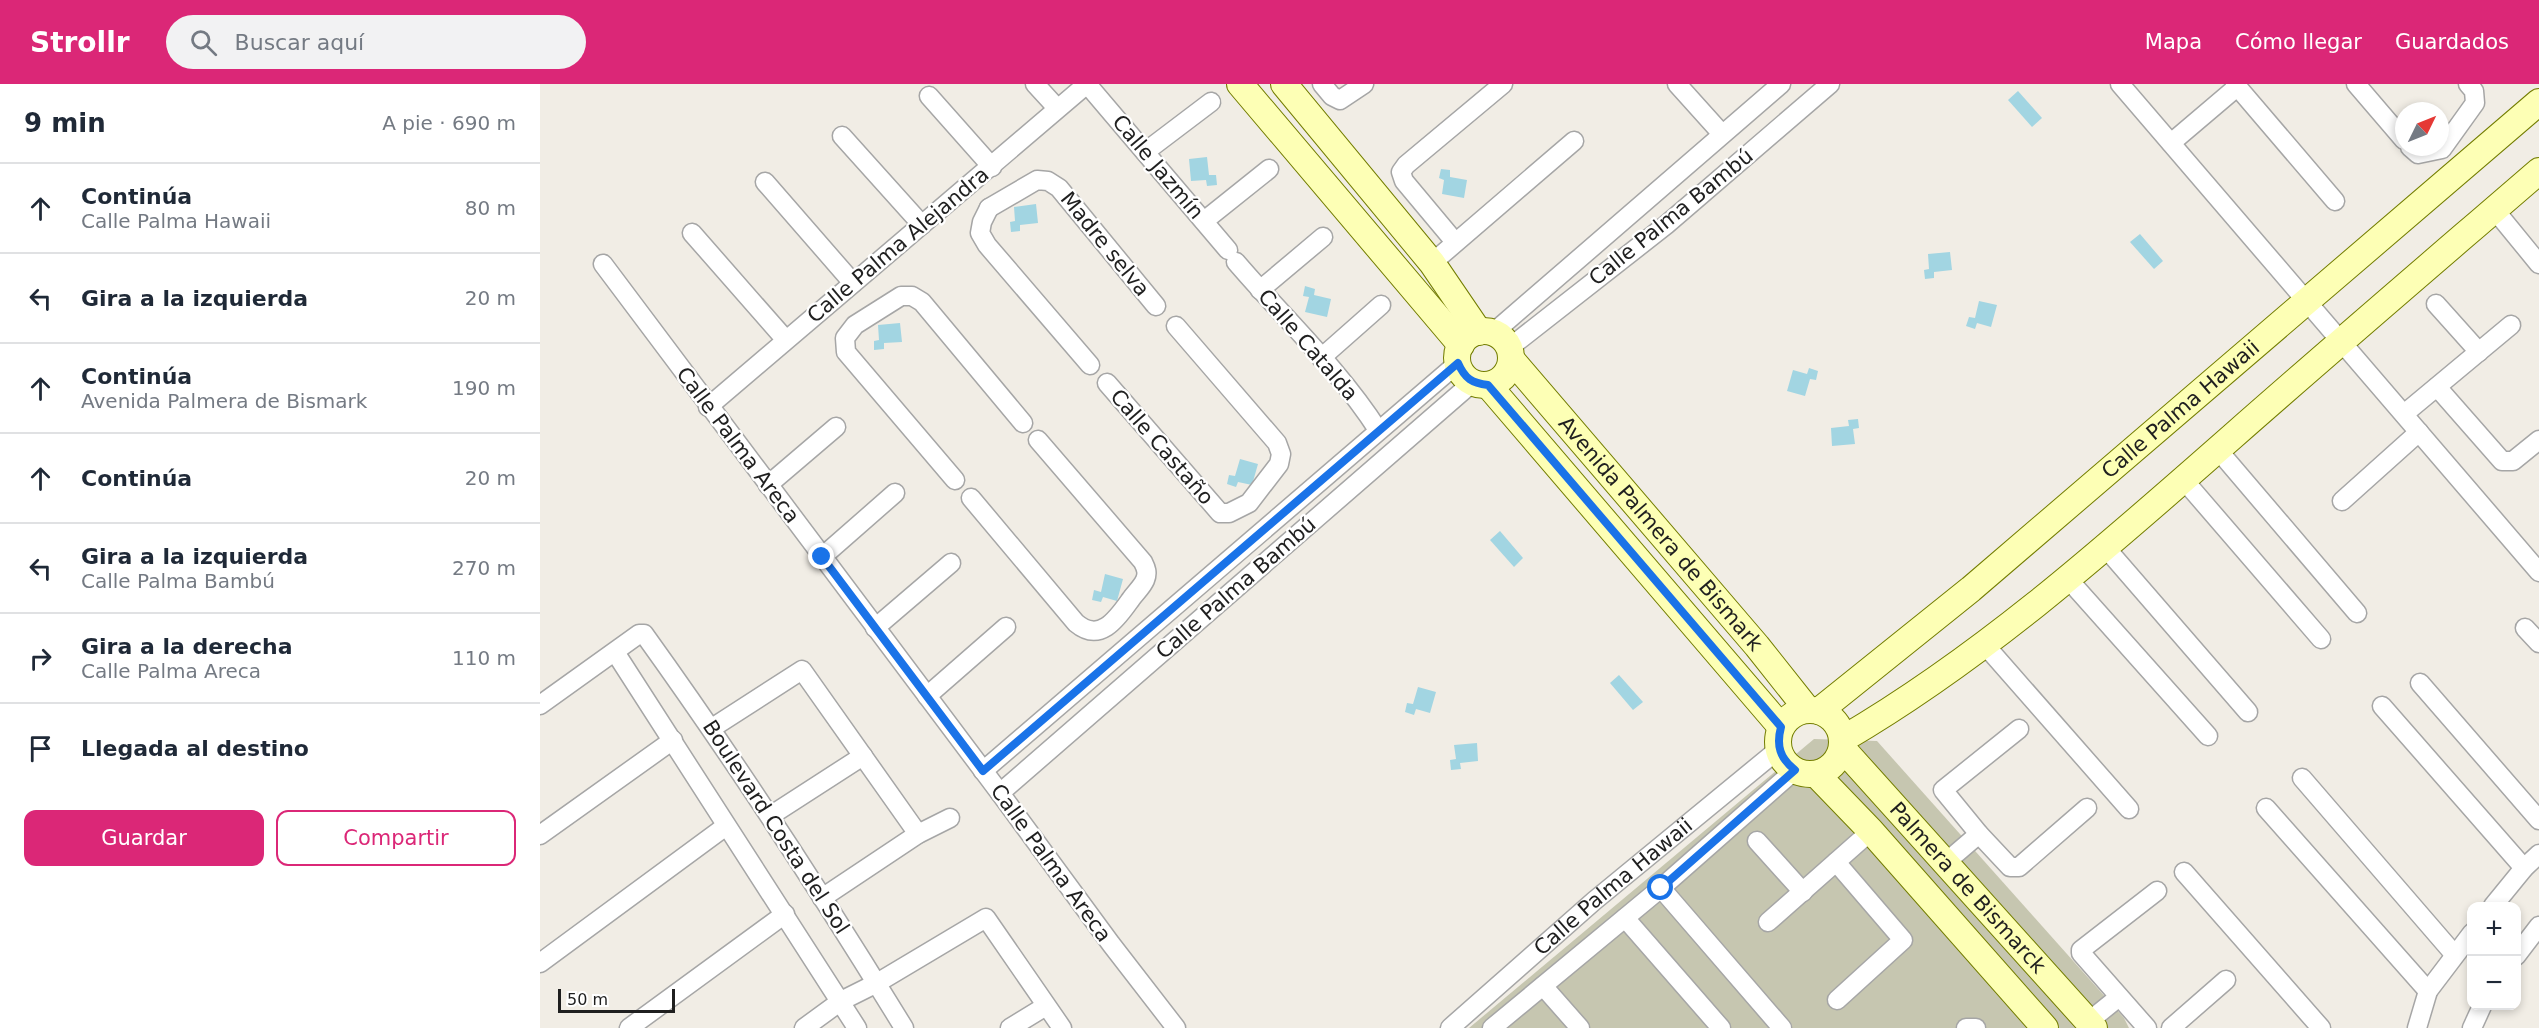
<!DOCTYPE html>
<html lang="es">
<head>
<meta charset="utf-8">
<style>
	:root { --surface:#fff; --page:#f2f2f3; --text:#1f2937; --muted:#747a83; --line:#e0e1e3; --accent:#db2777 }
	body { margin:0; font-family:"DejaVu Sans",sans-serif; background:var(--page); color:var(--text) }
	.controls { position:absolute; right:18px; bottom:18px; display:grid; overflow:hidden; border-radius:12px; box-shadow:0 3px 9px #0003 }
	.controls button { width:54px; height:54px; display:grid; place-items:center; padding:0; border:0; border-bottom:2px solid var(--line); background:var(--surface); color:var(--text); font:30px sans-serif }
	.compass { position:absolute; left:1855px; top:18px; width:54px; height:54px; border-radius:50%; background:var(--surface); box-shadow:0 3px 9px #0003; rotate:47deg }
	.scale { position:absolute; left:18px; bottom:15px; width:117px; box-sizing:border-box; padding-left:6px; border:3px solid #1f1f1f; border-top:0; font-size:16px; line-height:21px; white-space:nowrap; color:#1f1f1f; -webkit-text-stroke:4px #fff; paint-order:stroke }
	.stop { position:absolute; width:18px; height:18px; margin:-14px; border:4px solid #1a73e8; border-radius:50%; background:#fff }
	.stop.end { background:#1a73e8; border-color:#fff; box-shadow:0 2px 6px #0008 }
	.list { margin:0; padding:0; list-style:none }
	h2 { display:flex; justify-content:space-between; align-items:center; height:78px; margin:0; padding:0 24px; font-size:26px }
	h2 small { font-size:20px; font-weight:400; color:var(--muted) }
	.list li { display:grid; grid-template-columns:39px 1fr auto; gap:18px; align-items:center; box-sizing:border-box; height:90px; padding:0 24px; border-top:2px solid var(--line) }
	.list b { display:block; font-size:22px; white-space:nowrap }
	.list p { margin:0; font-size:20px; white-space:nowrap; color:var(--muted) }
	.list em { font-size:20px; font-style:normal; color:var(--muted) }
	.actions { display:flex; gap:12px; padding:18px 24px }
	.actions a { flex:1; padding:14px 0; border:2px solid var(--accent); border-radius:12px; text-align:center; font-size:21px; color:var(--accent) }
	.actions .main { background:var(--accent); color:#fff }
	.icon { flex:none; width:33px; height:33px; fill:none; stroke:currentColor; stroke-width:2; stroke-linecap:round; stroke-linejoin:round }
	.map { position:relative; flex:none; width:1999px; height:944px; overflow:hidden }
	header { display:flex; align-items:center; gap:36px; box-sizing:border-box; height:84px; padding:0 30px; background:var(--accent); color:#fff }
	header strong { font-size:28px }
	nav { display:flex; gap:33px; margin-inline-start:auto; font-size:21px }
	.search { width:420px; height:54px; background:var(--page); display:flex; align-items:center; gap:15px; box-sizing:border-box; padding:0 21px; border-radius:33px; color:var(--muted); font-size:22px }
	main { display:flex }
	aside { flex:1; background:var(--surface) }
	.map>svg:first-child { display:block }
	.construction { fill:#c6c6b0 }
	.water { fill:#a2d5e2 }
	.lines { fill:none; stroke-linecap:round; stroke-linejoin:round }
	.street-casing { stroke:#a6a6a6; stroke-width:21 }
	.secondary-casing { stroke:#737d00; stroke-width:28 }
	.street { stroke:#fff; stroke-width:18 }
	.secondary { stroke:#fdffb5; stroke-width:26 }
	.route { stroke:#1a73e8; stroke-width:8 }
	.labels { text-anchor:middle; stroke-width:4.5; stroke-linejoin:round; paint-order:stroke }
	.street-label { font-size:21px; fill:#1f1f1f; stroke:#fff }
</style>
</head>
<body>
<header>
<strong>Strollr</strong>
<div class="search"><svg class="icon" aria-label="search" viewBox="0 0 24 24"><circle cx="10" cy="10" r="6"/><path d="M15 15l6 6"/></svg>Buscar aquí</div>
<nav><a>Mapa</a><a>Cómo llegar</a><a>Guardados</a></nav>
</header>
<main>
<aside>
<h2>9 min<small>A pie · 690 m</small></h2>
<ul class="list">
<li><svg class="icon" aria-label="ahead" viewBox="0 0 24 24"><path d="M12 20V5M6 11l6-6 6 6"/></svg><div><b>Continúa</b><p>Calle Palma Hawaii</p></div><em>80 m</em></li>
<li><svg class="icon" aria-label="left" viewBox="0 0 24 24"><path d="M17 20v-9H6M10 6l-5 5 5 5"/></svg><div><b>Gira a la izquierda</b></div><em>20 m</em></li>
<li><svg class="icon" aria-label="ahead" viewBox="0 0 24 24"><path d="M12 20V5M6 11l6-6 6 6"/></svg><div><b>Continúa</b><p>Avenida Palmera de Bismark</p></div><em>190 m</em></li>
<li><svg class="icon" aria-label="ahead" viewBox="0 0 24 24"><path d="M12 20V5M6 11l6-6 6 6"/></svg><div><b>Continúa</b></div><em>20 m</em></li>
<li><svg class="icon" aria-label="left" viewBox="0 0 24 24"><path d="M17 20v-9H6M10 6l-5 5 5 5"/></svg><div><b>Gira a la izquierda</b><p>Calle Palma Bambú</p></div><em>270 m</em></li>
<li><svg class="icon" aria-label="right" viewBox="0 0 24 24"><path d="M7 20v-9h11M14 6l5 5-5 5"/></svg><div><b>Gira a la derecha</b><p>Calle Palma Areca</p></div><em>110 m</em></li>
<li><svg class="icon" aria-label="arrive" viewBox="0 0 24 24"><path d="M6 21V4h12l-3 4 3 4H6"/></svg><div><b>Llegada al destino</b></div></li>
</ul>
<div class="actions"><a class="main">Guardar</a><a>Compartir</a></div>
</aside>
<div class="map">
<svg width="1999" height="944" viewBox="0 0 1999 944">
	<rect width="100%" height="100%" fill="#f1ede5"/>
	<polygon class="construction" points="1274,655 1337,657 1584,934 1589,944 929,944"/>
	<g class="water">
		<polygon points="1478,7 1502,34 1492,43 1468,16"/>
		<polygon points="667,73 669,91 676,91 677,101 667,102 666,96 651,97 649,75"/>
		<polygon points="901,85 910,86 910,93 927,96 924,114 902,110 904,96 899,94"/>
		<polygon points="496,120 498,139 480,141 480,147 471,148 470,138 475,137 474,123"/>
		<polygon points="1600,150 1623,177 1614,185 1590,158"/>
		<polygon points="1410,168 1412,186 1394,188 1394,194 1385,195 1384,186 1389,185 1388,170"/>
		<polygon points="765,202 775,205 774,211 791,215 787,233 765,228 769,213 763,212"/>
		<polygon points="1439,217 1457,221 1451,243 1437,239 1435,245 1426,242 1429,233 1435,234"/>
		<polygon points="360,239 362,258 344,259 344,265 334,266 334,257 339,256 338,241"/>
		<polygon points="1269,284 1278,287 1276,296 1270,295 1265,312 1247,307 1253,286 1267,290"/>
		<polygon points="1318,335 1319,344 1313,345 1315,360 1292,362 1291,344 1309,342 1308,336"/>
		<polygon points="700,375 718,380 712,401 698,398 696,403 687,400 689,391 695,392"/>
		<polygon points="960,447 983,474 974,483 950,456"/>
		<polygon points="565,490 583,495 577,517 563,513 561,518 552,516 554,506 561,508"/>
		<polygon points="1079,591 1103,618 1093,626 1070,599"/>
		<polygon points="878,603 896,608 890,629 876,625 874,631 865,628 867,619 873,620"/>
		<polygon points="937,659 938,677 920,679 921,685 911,686 910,676 916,675 914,661"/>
	</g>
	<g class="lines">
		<g class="street-casing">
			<g id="street">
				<polyline points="495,0 517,24"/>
				<polyline points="547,0 688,166"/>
				<polyline points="782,0 792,12 800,16 824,0"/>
				<polyline points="1137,0 1182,50"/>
				<polyline points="1580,0 1999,488"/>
				<polyline points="1695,0 1795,117"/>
				<polyline points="1816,0 1864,56"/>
				<polyline points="389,12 452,83"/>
				<polyline points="302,52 382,141"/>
				<polyline points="1631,59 1697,3"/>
				<polyline points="1870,63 1878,70 1902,65 1935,19 1934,7 1928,0"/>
				<polyline points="605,68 671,18"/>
				<polyline points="225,98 313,199"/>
				<polyline points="449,124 497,96 508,97 519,104 616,222"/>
				<polyline points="449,124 442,138 440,149 447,161 550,281"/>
				<polyline points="1954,125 1999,180"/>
				<polyline points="664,137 729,85"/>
				<polyline points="152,149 245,255"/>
				<polyline points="915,158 864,97 861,88 866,81 963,0"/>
				<path d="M696,178c47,55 103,107 142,168"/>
				<polyline points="892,179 1034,57"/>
				<polyline points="63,180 460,709 571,860 636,944"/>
				<polyline points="720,206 783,153"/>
				<polyline points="1896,220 1939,268"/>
				<polyline points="953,249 1241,0"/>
				<polyline points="969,264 1126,141 1290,0"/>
				<polyline points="781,274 841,221"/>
				<polyline points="567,299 680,429 689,429 709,419 739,380 741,370 737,359 636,242"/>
				<polyline points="1897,303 1962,377 1973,377 1999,356"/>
				<polyline points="168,323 547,0"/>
				<polyline points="1864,330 1971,241"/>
				<polyline points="1678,366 1817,529"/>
				<polyline points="1643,395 1781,555"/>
				<polyline points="415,396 306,268 305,254 315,241 361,212 372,212 382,218 483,339"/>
				<polyline points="228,401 296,343"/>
				<path d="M431,414l105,125c25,21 42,-6 55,-24 4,-6 11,-12 14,-19 3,-7 1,-12 -2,-18l-105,-122"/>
				<polyline points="1802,417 1879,348"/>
				<polyline points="1565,463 1708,628"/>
				<polyline points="282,473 355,409"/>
				<polyline points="1528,495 1668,652"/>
				<polyline points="335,544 411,479"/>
				<polyline points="1985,544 1999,559"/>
				<polyline points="1445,561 1589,725"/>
				<polyline points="75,568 317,944"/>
				<polyline points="1880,599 1999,736"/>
				<polyline points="387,612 466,543"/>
				<path d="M0,621l99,-71h5c92,128 178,260 260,394"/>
				<polyline points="1842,622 1984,784"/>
				<polyline points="172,644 262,586 378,750"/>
				<polyline points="1479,645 1403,706 1439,750 1470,783 1479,783 1547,724"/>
				<polyline points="443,687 918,279"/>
				<polyline points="1762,694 1914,870"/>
				<polyline points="460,709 932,299"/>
				<polyline points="1726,724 1888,907"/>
				<polyline points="230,732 323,672"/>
				<polyline points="0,751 133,656"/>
				<polyline points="1217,757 1263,808"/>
				<polyline points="1296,778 1363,856 1297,916"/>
				<polyline points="1405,779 1439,750"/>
				<polyline points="1644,788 1781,944"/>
				<polyline points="1121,804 1242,944"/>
				<polyline points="282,814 378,750 410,734"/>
				<polyline points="1953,822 1984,784 1999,770"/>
				<polyline points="1085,834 1181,944"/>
				<polyline points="1228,838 1331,747"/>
				<polyline points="1976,872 1999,842"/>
				<polyline points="0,879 186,742"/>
				<polyline points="1003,902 1040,944"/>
				<polyline points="1548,938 1579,913"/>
				<polyline points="89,944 245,830"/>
				<polyline points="264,944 301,917 337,899 446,834 522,944"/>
				<polyline points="470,944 506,922"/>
				<path id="s1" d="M910,944l144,-127 185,-152"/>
				<polyline points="952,944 1121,804 1255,686"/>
				<polyline points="1426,944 1436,944"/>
				<polyline points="1607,944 1541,869 1541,866 1617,807"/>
				<polyline points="1631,944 1686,896"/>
				<polyline points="1877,944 1888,907 1932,849"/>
				<polyline points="1932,944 1942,922"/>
			</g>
		</g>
		<g class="secondary-casing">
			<g id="secondary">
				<polyline points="700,0 921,261"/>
				<polyline points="744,0 892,179 939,248"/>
				<circle cx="944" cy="274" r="27"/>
				<path id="s2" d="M971,275l246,287 50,63"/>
				<polyline points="948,301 1241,643"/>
				<circle cx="1270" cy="658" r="32"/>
				<path id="s3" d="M1279,627l152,-122 568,-487"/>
				<path d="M1303,655c142,-83 266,-194 390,-303 101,-89 204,-177 306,-265"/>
				<path id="s4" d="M1302,664l252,280"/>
				<polyline points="1276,690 1331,747 1505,944"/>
			</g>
		</g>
		<use href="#street" class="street"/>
		<use href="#secondary" class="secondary"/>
	</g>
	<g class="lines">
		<path class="route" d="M282,473l161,214 475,-408c7,16 14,20 30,22l293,342c-5,19 -1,31 14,43l-134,118"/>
	</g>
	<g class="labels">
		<g class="street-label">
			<text transform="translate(618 83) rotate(50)" y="7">Calle Jazmín</text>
			<text transform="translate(1131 133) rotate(-39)" y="7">Calle Palma Bambú</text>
			<text transform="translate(565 160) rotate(51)" y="7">Madre selva</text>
			<text transform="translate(358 161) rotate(-40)" y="7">Calle Palma Alejandra</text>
			<text transform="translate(768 261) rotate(49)" y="7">Calle Catalda</text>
			<text dy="7" stroke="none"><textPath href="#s3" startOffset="471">Calle Palma Hawaii</textPath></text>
			<text transform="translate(198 361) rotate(53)" y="7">Calle Palma Areca</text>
			<text transform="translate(622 363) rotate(49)" y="7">Calle Castaño</text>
			<text dy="7" stroke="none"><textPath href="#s2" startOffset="230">Avenida Palmera de Bismark</textPath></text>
			<text transform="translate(696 504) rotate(-41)" y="7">Calle Palma Bambú</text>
			<text transform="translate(236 743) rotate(57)" y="7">Boulevard Costa del Sol</text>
			<text transform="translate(511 779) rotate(54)" y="7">Calle Palma Areca</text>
			<text dy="7" stroke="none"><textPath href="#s1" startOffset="216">Calle Palma Hawaii</textPath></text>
			<text dy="7" stroke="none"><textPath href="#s4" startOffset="188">Palmera de Bismarck</textPath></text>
		</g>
	</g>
</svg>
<div class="controls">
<button>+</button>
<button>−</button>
</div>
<svg class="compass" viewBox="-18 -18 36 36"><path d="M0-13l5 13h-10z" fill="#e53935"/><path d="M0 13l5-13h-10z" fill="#747a83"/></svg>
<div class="scale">50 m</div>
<div class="stop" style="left:1121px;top:804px"></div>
<div class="stop end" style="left:282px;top:473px"></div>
</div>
</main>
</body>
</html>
